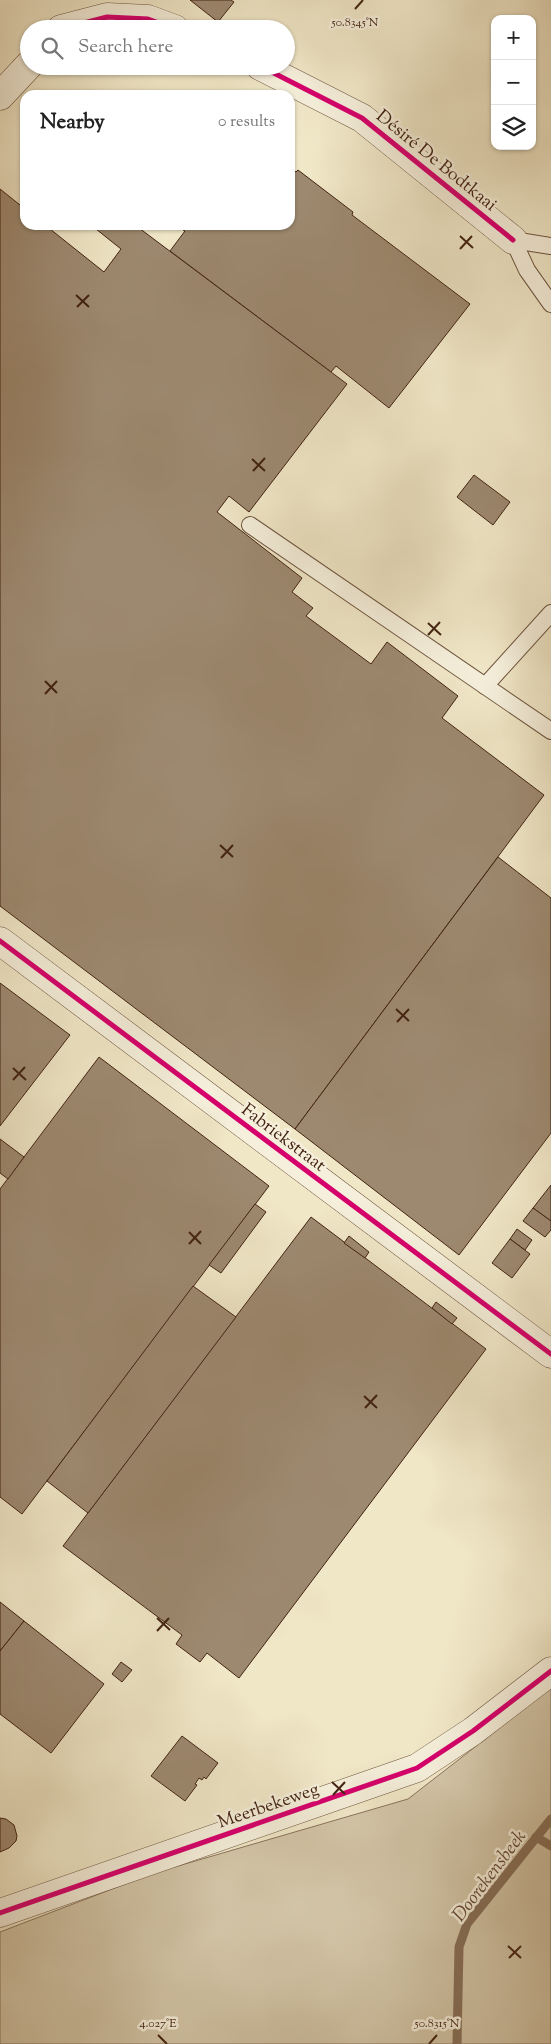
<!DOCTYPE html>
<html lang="en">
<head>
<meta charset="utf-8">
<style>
	:root { --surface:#fff; --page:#f6f6f6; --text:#222; --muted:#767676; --line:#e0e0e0 }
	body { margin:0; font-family:"Sorts Mill Goudy",serif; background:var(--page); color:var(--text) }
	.controls { position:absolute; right:15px; top:15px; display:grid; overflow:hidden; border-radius:10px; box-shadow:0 1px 4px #0004 }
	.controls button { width:45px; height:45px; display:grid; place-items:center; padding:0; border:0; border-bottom:1px solid var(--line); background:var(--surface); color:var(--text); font:25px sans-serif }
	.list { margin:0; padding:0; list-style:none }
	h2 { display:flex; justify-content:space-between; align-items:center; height:65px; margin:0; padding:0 20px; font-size:21px }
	h2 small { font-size:16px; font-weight:400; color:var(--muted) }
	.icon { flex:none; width:28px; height:28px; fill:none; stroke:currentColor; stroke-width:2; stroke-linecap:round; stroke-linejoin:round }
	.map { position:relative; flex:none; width:551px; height:2044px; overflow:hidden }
	.search { position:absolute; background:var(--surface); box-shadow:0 1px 4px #0004; left:20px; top:20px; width:275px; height:55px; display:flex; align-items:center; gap:12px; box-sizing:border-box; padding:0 18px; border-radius:28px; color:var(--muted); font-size:19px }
	.panel { position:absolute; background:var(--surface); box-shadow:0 1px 4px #0004; left:20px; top:90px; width:275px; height:140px; border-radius:15px }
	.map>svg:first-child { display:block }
	.green { fill:#d3c6a8; stroke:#8b745d }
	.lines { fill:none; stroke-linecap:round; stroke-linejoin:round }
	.stream { stroke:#877059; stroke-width:9 }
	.building { fill:#9d8970; stroke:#432312 }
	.service-casing { stroke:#6e543f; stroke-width:18 }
	.minor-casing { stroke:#6e543f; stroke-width:29 }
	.service { stroke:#f5efdb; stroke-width:16 }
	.minor { stroke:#f5efdb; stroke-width:28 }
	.cycleway-casing { stroke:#f5efdb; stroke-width:8 }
	.cycleway { stroke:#d6006c; stroke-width:5 }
	.ticks { fill:none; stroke:#432312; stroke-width:2 }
	.labels { text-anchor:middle; stroke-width:5; stroke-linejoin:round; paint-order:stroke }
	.street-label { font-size:18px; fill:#432312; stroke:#f5efdb }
	.water-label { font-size:19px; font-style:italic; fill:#654a36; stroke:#f5efdb }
	.ticks-label { font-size:12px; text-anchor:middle; fill:#432312; stroke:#f5efdb; stroke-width:5; stroke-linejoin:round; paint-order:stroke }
</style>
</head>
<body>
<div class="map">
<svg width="551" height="2044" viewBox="0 0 551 2044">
	<rect width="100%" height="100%" fill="#f0e7c7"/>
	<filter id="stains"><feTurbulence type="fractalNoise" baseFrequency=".004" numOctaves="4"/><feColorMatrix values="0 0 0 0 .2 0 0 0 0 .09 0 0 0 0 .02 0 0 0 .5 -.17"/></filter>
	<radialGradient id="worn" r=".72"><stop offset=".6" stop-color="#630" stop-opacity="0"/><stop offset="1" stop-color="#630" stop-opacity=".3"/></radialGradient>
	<polygon class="green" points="551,1688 551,2044 0,2044 0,1932 154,1873 408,1799"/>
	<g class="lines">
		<g class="stream">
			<polyline points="536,1837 551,1846"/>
			<polyline points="457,2044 459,1947 467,1924 551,1819"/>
		</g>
	</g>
	<g class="building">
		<polygon points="190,0 231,0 234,2 218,22"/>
		<polygon points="290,168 296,172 298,170 353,212 352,215 470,304 389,408 336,366 331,372 170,251 185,231 183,230 187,225 290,225"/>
		<polygon points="0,189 25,209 25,225 45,225 104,272 121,249 91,225 135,225 347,384 249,512 229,496 217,512 302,578 292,592 313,608 306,616 371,664 387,642 458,696 442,718 544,795 295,1129 0,906"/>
		<polygon points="474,475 510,502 493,525 457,497"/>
		<polygon points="498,857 551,898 551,1133 459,1255 295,1129"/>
		<polygon points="0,983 70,1035 0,1126"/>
		<polygon points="99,1057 269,1186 22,1514 0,1497 0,1189"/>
		<polygon points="0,1139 24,1157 8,1179 0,1173"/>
		<polygon points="551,1185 551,1221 533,1208"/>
		<polygon points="255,1204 266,1212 221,1273 209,1265"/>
		<polygon points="533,1208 551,1221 551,1230 545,1237 523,1221"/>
		<polygon points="311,1217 486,1349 239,1678 207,1653 200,1662 176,1644 182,1635 63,1546"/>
		<polygon points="517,1229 532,1240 525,1250 510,1239"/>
		<polygon points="349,1236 369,1252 365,1258 344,1243"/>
		<polygon points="510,1239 530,1254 512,1278 492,1263"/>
		<polygon points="193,1286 236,1317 88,1513 47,1481"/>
		<polygon points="436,1302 457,1318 452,1324 432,1308"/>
		<polygon points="0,1602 24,1621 0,1651"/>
		<polygon points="24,1621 104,1684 51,1753 0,1714 0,1651"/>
		<polygon points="121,1662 132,1670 122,1682 112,1674"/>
		<polygon points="182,1736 218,1763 206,1779 204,1777 202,1780 199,1778 195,1784 197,1785 185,1801 151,1776"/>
		<polygon points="0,1818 6,1819 14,1825 17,1836 16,1841 9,1848 0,1852"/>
	</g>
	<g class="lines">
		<g class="service-casing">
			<g id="service">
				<polyline points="513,240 527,270 551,304"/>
				<polyline points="513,240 551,246"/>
				<polyline points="250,525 551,731"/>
				<polyline points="485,686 551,613"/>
			</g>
		</g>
		<g class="minor-casing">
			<g id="minor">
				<polyline points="61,29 107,17 148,19 175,29"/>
				<polyline points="260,66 362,118 513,240"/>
				<polyline points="0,96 29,65"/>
				<polyline points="0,941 551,1354"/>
				<polyline points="0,1913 417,1768 473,1731 551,1671"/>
			</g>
		</g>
		<use href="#service" class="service"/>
		<use href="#minor" class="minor"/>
		<g class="cycleway-casing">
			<g id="cycleway">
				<polyline points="61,29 107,17 148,19 175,29"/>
				<polyline points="260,66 362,118 513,240"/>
				<polyline points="0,941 551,1354"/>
				<polyline points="0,1913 417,1768 473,1731 551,1671"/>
			</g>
		</g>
		<use href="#cycleway" class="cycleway"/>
	</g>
	<path class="ticks" d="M355,9l8,-9M460,236l13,12M460,249l12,-13M76,295l13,12M77,307l12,-12M252,459l13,12M253,471l12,-13M428,623l13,12M428,635l12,-13M45,681l12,12M45,694l12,-13M220,845l13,12M221,858l12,-13M396,1009l13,12M397,1022l12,-13M13,1068l13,12M13,1080l12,-13M189,1232l12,12M189,1244l12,-13M364,1396l13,12M365,1408l12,-13M157,1618l13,12M157,1631l12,-13M332,1782l13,12M333,1795l12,-13M508,1946l13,12M509,1958l12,-12M158,2035l9,9M429,2044l8,-9"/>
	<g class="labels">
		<g class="street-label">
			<text transform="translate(437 160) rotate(39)" y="6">Désiré De Bodtkaai</text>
			<text transform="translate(284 1137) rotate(37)" y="6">Fabriekstraat</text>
			<text transform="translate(268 1805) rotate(-19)" y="6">Meerbekeweg</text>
		</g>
		<g class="water-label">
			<text transform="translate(488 1875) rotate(-53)" y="7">Doorekensbeek</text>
		</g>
	</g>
	<g class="ticks-label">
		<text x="355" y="26">50.8345°N</text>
		<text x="437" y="2027">50.8315°N</text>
		<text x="158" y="2027">4.027°E</text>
	</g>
	<rect width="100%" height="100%" filter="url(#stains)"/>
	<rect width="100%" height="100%" fill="url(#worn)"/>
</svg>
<div class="controls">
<button>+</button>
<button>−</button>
<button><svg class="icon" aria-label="layers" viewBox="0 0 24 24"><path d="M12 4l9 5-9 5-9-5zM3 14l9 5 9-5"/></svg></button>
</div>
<div class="search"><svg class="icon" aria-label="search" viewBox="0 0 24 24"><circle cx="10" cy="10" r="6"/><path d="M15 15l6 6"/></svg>Search here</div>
<section class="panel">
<h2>Nearby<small>0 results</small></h2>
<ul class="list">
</ul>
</section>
</div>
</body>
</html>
